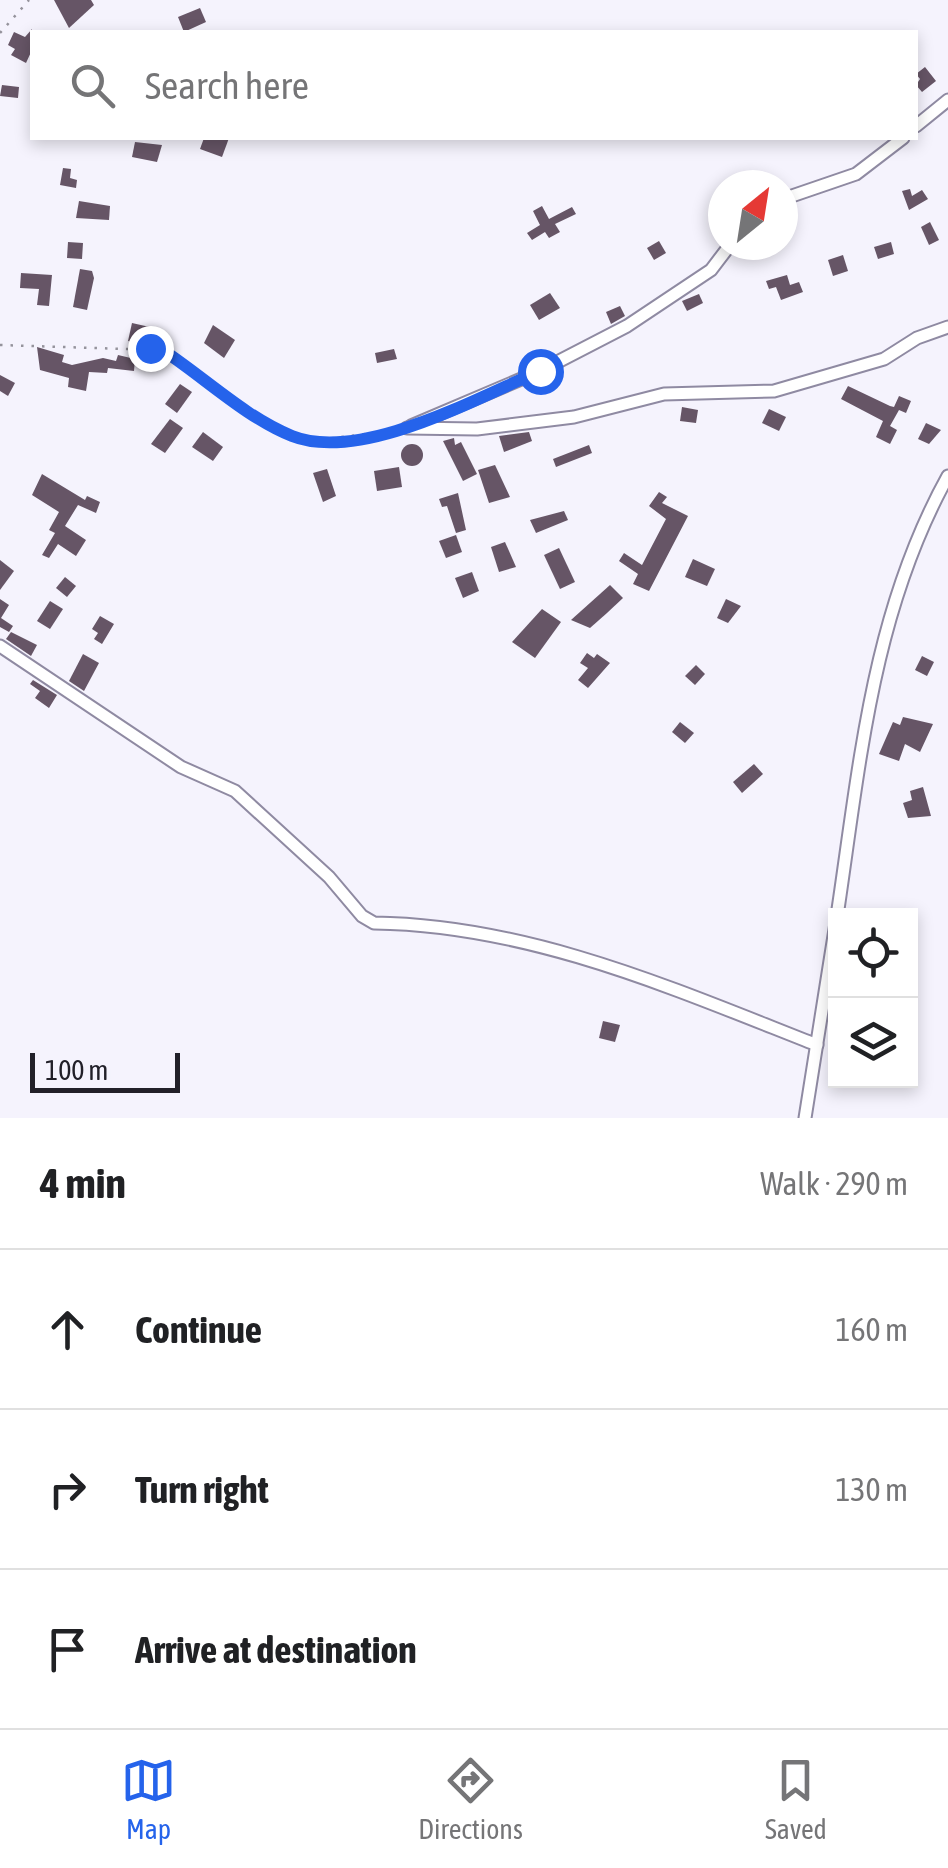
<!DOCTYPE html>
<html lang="en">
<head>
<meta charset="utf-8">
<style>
	:root { --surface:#fff; --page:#f2f2f2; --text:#202124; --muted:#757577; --line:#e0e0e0; --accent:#2563eb }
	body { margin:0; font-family:"Asap Condensed",sans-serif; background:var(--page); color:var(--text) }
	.controls { position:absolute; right:30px; bottom:30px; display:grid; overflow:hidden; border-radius:0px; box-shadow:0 5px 15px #0003 }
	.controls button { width:90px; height:90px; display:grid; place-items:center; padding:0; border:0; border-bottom:2px solid var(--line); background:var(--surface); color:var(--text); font:50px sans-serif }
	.compass { position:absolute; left:708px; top:170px; width:90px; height:90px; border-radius:50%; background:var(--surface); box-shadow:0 5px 15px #0003; rotate:30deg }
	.scale { position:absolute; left:30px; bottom:25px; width:150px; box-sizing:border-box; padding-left:10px; border:5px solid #222029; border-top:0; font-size:28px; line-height:35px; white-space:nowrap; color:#222029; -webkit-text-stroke:8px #f5f3fd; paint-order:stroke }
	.stop { position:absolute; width:30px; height:30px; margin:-22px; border:8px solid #2563eb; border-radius:50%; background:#fff }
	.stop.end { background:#2563eb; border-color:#fff; box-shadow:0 2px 10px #0008 }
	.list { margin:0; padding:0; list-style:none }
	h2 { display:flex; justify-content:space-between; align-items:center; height:130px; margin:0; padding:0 40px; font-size:42px }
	h2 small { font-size:32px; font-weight:400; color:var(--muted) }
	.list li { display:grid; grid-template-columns:65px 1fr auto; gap:30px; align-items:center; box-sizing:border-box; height:160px; padding:0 40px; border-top:2px solid var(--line) }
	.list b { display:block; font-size:38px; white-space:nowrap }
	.list em { font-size:32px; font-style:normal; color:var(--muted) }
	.icon { flex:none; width:55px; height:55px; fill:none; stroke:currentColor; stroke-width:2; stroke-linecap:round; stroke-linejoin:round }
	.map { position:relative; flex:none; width:948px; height:1118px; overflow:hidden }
	.search { position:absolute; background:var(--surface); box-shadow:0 5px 15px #0003; left:30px; right:30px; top:30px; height:110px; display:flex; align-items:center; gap:25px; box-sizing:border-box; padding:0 35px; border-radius:0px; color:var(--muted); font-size:38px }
	.sheet { height:610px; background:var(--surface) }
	nav { display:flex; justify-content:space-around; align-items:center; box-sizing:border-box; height:140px; border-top:2px solid var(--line); background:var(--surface); font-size:28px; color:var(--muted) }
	nav a { display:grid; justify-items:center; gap:5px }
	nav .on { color:var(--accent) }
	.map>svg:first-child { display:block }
	.building { fill:#656 }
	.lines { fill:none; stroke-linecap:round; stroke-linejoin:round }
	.street-casing { stroke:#8f8aa2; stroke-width:15 }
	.path { stroke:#95939c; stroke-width:2.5; stroke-dasharray:2.5 8; stroke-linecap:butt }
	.street { stroke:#fff; stroke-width:11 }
	.route { stroke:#2563eb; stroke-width:12 }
</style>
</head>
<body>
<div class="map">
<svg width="948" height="1118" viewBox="0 0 948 1118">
	<rect width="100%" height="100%" fill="#f5f3fd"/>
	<g class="building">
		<polygon points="54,0 91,0 94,5 69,28"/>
		<polygon points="200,8 206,22 184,32 178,17"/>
		<polygon points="32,29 32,50 26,63 11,55 15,49 8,45 14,32 25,37"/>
		<polygon points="925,67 936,81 922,92 916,85 920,79 916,74"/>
		<polygon points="2,85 19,87 18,98 0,96"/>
		<polygon points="204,138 229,138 222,157 200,149"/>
		<polygon points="135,142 162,145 157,162 132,157"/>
		<polygon points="63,168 71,169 70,178 77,180 76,188 60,185"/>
		<polygon points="910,189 912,196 922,190 928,199 909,210 902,191"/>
		<polygon points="79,201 110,206 109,220 76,218"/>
		<polygon points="542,206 549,219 572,207 576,214 555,224 560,232 549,238 545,232 532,240 527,233 540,225 533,211"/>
		<polygon points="930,222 939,240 929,245 921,227"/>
		<polygon points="659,241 666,253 654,260 647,248"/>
		<polygon points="68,242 83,243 82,259 67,258"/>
		<polygon points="891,242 894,254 878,259 874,247"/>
		<polygon points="843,255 848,271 833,276 828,260"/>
		<polygon points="80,269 92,271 94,278 87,310 73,307"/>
		<polygon points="21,273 52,275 49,306 37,305 39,289 20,288"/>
		<polygon points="787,275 790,285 799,282 803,292 781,300 776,287 769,289 766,281"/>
		<polygon points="550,293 560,308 539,320 530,305"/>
		<polygon points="699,294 703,303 687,311 682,301"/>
		<polygon points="620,306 625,316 611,324 606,312"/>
		<polygon points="132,323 154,328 156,348 128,341"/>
		<polygon points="213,325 235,340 224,358 204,343"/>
		<polygon points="37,347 64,355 62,362 72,365 103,358 116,361 118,355 135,359 134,371 108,368 107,373 89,372 86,391 68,387 69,378 40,370"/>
		<polygon points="394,349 397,359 377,363 375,353"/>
		<polygon points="0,375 15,383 8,396 0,391"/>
		<polygon points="180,384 192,392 177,413 165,404"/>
		<polygon points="848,386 890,406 894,407 899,396 911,401 906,413 899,410 890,426 897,430 890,444 876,437 883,421 841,399"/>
		<polygon points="682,407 698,410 696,423 680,421"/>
		<polygon points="769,409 786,417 779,431 762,423"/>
		<polygon points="170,419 183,428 165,453 151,444"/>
		<polygon points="926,423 941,430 929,444 918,439"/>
		<polygon points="203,432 223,447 213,461 192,447"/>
		<polygon points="529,432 532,441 504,452 499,436"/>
		<polygon points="454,438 455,445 461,442 477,474 463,481 443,441"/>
		<circle cx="412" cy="455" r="11"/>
		<polygon points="589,445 592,453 556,467 553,459"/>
		<polygon points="495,465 510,497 489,503 478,470"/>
		<polygon points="399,467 402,487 377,491 374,471"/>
		<polygon points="327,469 336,496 323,502 313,473"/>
		<polygon points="42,474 85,500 87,496 100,502 96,513 78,505 65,526 86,540 76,556 58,544 49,558 42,555 55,533 49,530 59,512 32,495"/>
		<polygon points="659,492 667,497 662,503 688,516 649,591 633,584 638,574 619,561 624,553 642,565 666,519 649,506"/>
		<polygon points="458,493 466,530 456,533 447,506 442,507 439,499"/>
		<polygon points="564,511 568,520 536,533 530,520"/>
		<polygon points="456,535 462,552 446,558 439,541"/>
		<polygon points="505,542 516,567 499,572 491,547"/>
		<polygon points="559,548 575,582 560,589 544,555"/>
		<polygon points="693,559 715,569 707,586 685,577"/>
		<polygon points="0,560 14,571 0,590"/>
		<polygon points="472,572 479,591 463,598 455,578"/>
		<polygon points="65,577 76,586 67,597 56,588"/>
		<polygon points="610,585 623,598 607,613 590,628 571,620"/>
		<polygon points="0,599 9,605 1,618 13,626 9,632 0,627"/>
		<polygon points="726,599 741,606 728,623 717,618"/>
		<polygon points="50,601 63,609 50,629 37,621"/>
		<polygon points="542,609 561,622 535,658 512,642"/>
		<polygon points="100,616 114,624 102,644 94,639 98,633 92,629"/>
		<polygon points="11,632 37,645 31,656 6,639"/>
		<polygon points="587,653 594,658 597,654 610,663 588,688 578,680 588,668 580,663"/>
		<polygon points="83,654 99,663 84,691 69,681"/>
		<polygon points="922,656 934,662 927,676 915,670"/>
		<polygon points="696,665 705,674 695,685 685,676"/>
		<polygon points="33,680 57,695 49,708 35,698 40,691 30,684"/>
		<polygon points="903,717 933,724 920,752 905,744 899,761 879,754 893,722 900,725"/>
		<polygon points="680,722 694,733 685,743 672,732"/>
		<polygon points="754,764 763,774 742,793 733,782"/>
		<polygon points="923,787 931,816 908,818 903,803 912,800 910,791"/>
		<polygon points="603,1021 620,1025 615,1042 599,1038"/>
	</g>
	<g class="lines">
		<g class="street-casing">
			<g id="street">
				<polyline points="916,126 948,100"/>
				<polyline points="783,199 856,174 903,138"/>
				<polyline points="411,426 540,371 627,326 711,270 730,245"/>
				<polyline points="407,428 477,429 574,417 664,394 774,391 884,359 917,338 948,327"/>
				<path d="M0,646l181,121 54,24 94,86 33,39 12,7c156,2 300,66 443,122"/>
				<path d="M837,916c23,-153 35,-303 111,-440"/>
				<polyline points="805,1118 836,923"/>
			</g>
		</g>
		<g class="path">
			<polyline points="0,33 29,0"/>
			<polyline points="0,345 158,350 282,431 311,441 396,430"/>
		</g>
		<use href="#street" class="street"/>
	</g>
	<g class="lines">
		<path class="route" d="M150,348l20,7c38,26 79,64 122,81 68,27 185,-38 248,-65"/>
	</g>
</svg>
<div class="controls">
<button><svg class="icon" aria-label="locate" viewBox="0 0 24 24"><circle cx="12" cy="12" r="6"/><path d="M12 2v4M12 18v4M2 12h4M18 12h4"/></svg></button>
<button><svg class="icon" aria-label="layers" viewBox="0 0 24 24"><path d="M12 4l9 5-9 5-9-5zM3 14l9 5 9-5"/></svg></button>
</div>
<svg class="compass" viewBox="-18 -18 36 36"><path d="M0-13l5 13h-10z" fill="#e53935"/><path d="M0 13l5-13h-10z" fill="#757577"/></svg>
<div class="scale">100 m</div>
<div class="stop" style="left:540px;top:371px"></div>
<div class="stop end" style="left:150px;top:348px"></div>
<div class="search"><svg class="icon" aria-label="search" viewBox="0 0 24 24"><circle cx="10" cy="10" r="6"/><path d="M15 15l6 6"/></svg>Search here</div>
</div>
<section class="sheet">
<h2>4 min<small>Walk · 290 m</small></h2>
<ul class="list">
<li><svg class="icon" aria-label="ahead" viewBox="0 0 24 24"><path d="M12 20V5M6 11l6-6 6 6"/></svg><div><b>Continue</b></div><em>160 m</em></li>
<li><svg class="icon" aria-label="right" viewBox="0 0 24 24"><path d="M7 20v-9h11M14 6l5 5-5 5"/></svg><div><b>Turn right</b></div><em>130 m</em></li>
<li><svg class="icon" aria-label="arrive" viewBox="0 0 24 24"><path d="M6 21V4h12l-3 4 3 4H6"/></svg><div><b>Arrive at destination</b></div></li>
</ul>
</section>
<nav>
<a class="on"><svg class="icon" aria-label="map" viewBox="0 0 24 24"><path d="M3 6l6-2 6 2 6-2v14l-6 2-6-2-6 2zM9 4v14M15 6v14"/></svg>Map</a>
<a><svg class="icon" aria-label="directions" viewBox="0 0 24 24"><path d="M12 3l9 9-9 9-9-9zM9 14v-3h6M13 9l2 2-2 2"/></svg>Directions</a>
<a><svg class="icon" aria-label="saved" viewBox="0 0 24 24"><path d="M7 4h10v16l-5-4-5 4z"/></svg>Saved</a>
</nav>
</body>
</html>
